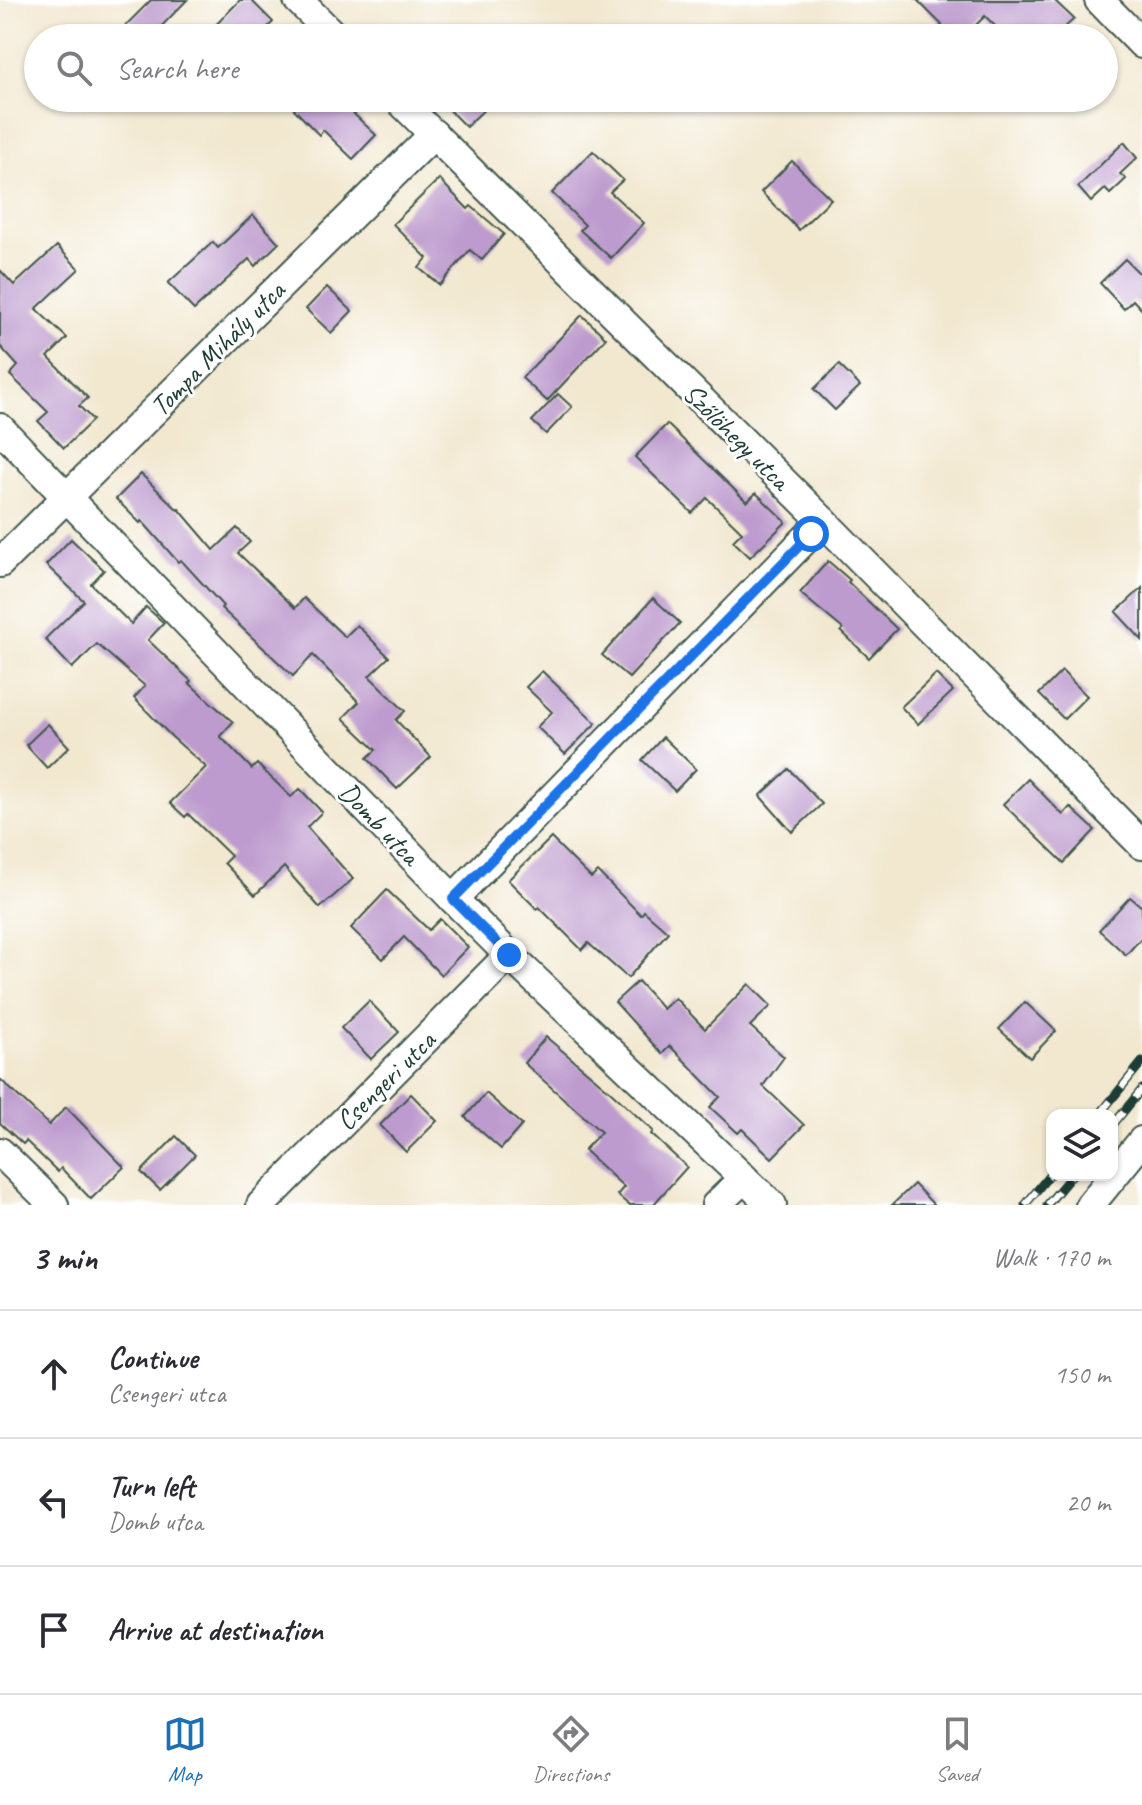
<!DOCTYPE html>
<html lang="en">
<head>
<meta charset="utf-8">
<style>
	:root { --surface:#fff; --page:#f7f7f7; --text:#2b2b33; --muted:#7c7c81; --line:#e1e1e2; --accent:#1f6fb2 }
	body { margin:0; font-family:Caveat,sans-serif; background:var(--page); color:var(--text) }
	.controls { position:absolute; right:24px; bottom:24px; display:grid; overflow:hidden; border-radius:16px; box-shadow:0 2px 6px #0004 }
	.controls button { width:72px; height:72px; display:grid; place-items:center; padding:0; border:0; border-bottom:2px solid var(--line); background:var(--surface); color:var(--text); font:40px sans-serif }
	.stop { position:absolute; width:24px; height:24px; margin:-18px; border:6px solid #1a73e8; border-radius:50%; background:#fff }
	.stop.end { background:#1a73e8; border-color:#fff; box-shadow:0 2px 8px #0008 }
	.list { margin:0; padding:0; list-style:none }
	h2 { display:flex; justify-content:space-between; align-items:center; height:104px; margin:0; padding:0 32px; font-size:34px }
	h2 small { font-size:26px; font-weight:400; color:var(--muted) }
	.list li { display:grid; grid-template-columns:52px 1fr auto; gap:24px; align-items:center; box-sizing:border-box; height:128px; padding:0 32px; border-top:2px solid var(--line) }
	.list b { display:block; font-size:30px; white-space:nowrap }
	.list p { margin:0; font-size:26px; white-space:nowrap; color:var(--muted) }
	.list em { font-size:26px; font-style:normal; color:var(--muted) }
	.icon { flex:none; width:44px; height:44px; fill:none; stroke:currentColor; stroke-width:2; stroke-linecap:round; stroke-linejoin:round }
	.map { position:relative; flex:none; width:1142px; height:1205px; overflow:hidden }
	.search { position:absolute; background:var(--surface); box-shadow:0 2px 6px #0004; left:24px; right:24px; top:24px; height:88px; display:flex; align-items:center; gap:20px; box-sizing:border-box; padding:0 28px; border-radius:44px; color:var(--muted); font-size:30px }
	.sheet { height:488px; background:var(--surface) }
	nav { display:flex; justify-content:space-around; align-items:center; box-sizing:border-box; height:112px; border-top:2px solid var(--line); background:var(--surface); font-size:22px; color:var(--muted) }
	nav a { display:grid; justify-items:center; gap:4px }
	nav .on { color:var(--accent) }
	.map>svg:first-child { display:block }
	.building { fill:#bd9bce }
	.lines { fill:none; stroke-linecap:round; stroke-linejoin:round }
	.street-casing { stroke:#3f574b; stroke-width:32 }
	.street { stroke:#fff; stroke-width:28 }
	.rail-casing { stroke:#1f3d34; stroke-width:9 }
	.rail { stroke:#fff; stroke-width:6; stroke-dasharray:18; stroke-linecap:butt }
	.route { stroke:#1a73e8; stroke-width:10 }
	.labels { text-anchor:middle; stroke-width:6; stroke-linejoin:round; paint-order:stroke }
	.street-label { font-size:28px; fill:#1f3d34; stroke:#fff }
</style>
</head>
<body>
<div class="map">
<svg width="1142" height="1205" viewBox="0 0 1142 1205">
	<rect width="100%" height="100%" fill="#fff"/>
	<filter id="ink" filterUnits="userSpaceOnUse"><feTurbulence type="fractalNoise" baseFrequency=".0125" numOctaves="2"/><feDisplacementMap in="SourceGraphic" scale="16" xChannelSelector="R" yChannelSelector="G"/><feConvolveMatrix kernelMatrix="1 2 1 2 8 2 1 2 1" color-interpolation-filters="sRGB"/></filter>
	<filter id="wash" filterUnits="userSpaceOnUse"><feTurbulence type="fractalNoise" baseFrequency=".006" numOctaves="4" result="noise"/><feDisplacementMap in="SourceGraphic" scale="32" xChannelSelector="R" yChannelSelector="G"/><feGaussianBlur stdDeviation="1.8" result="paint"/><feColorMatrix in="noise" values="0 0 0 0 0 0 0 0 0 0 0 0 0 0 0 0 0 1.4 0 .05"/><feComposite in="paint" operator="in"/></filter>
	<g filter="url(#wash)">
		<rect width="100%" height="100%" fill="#f2e8d0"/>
		<g id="blocks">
			<g class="building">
				<polygon points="151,0 187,0 150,38 113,38"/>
				<polygon points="240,0 251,0 273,22 257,38 203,38"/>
				<polygon points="917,0 1054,0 1074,19 1053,38 1007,38 985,16 963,38 929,38 942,25"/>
				<polygon points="303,98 337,98 376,135 353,159 323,130 319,135 293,108"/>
				<polygon points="437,98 496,98 466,127"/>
				<polygon points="1124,142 1137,158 1120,174 1126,179 1110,194 1105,189 1091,202 1078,187"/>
				<polygon points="593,151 623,180 610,192 644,223 611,258 580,230 585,225 552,193"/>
				<polygon points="792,161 831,199 799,230 761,192"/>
				<polygon points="439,179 468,209 471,206 504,234 482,260 470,250 440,285 419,268 427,258 393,224"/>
				<polygon points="253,215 279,243 255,266 249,259 194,310 168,283 213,242 218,248"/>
				<polygon points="57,246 79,269 36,309 67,338 48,357 88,398 79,406 93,420 64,448 38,421 48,412 10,375 18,366 0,346 0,270 14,285"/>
				<polygon points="1125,259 1142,276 1142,310 1133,300 1124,309 1100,283"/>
				<polygon points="327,287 352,311 331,333 306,309"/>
				<polygon points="582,315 606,338 547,401 522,378"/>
				<polygon points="839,365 860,386 835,410 814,389"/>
				<polygon points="558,394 572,407 546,434 532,421"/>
				<polygon points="667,424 747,502 756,493 786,522 750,557 733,541 742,532 707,498 692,513 635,457"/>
				<polygon points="141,474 178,510 179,509 214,550 237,528 250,542 238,553 295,608 304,598 345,637 357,625 389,657 369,676 405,711 396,720 431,757 397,789 367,758 376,750 343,718 359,702 313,655 293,676 221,608 223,606 181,560 178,562 142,521 140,523 116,499"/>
				<polygon points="71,539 104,570 91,584 131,624 146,607 164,623 148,640 191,681 189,683 233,722 220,736 252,769 257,764 291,797 300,789 322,812 307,827 353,879 320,908 284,867 255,895 224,863 231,856 188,814 185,817 170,803 206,767 172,737 134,698 145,686 97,644 72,668 45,639 84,601 46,565"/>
				<polygon points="828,561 850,580 848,582 897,629 869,658 841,631 843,629 800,593"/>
				<polygon points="1142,588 1142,640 1116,612"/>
				<polygon points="653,598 680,623 629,678 602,655"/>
				<polygon points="542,671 596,723 565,754 537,727 552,712 526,687"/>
				<polygon points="1062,671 1087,696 1064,719 1039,694"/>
				<polygon points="936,674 953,691 918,724 901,707"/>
				<polygon points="48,724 69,747 47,768 26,745"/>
				<polygon points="663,737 696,769 675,791 642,760"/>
				<polygon points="789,769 822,804 792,832 760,796"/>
				<polygon points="1028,779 1063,815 1070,807 1095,830 1064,863 1003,804"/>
				<polygon points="551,838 591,878 598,872 641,915 644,911 668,932 628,978 588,943 582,950 539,907 537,909 508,880"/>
				<polygon points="387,890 429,930 440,919 468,947 441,975 404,937 383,959 351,928"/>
				<polygon points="1130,897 1142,907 1142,937 1126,955 1099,930"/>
				<polygon points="638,981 663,1009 675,998 705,1029 749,984 771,1006 750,1026 784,1057 763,1086 804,1125 772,1158 742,1129 738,1133 710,1107 720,1097 670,1046 662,1054 615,1002"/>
				<polygon points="369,1001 399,1032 371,1059 341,1028"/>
				<polygon points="1025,1002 1056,1031 1030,1058 999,1029"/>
				<polygon points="546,1037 610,1091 653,1131 651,1134 687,1167 653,1205 629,1205 617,1195 624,1187 584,1150 601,1132 524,1063"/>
				<polygon points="0,1079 49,1125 66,1107 124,1167 91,1199 61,1168 58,1172 26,1141 23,1144 0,1123"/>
				<polygon points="486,1093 522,1125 501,1149 465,1117"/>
				<polygon points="411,1094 437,1121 406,1152 380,1125"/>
				<polygon points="176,1136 195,1155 160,1190 141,1172"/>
				<polygon points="914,1184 934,1205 892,1205"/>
			</g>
		</g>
	</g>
	<g filter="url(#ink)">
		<use href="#blocks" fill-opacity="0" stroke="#3f574b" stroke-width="2"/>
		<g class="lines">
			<g class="street-casing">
				<g id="street">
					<polyline points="298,0 336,38"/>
					<polyline points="1099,0 1142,44"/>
					<polyline points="397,98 823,521 1142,845"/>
					<polyline points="0,428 453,899 509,955 772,1205"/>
					<polyline points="0,563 434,134"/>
					<polyline points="453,899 823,521"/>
					<polyline points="0,1152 54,1205"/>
					<polyline points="261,1205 509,955"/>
					<polyline points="716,1205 744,1178"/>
					<polyline points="1090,1205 1142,1141"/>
				</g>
			</g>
			<use href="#street" class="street"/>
			<g class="rail-casing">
				<g id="rail">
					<polyline points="1099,1115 1142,1062"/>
					<polyline points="1112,1126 1142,1089"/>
					<polyline points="1025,1205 1052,1172"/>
					<polyline points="1047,1205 1072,1175"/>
				</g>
			</g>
			<use href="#rail" class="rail"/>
		</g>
	</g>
	<g class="lines" filter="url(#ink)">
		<polyline class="route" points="509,955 453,899 811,534"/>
	</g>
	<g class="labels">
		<g class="street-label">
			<text transform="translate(217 348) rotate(-45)" y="10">Tompa Mihály utca</text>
			<text transform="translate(737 436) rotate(45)" y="10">Szőlöhegy utca</text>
			<text transform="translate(380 823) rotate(46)" y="10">Domb utca</text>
			<text transform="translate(385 1080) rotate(-45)" y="10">Csengeri utca</text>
		</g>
	</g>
</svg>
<div class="controls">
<button><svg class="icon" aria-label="layers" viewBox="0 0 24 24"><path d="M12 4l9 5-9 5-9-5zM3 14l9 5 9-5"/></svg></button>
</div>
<div class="stop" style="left:811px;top:534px"></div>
<div class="stop end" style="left:509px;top:955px"></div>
<div class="search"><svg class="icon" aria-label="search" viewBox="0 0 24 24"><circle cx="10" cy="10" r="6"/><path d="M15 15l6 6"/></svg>Search here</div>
</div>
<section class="sheet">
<h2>3 min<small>Walk · 170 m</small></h2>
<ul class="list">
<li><svg class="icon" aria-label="ahead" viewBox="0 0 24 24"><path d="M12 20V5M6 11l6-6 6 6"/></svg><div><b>Continue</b><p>Csengeri utca</p></div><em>150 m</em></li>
<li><svg class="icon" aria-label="left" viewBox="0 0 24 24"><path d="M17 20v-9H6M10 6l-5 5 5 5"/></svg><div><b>Turn left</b><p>Domb utca</p></div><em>20 m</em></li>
<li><svg class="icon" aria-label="arrive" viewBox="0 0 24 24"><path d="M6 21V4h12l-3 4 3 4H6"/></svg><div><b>Arrive at destination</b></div></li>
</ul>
</section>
<nav>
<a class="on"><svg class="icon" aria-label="map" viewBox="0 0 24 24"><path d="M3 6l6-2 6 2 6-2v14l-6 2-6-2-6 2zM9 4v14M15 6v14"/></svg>Map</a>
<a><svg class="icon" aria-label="directions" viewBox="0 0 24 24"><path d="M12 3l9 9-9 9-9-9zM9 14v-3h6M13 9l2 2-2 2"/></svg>Directions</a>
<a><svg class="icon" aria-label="saved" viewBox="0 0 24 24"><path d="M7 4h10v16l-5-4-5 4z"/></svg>Saved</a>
</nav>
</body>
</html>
